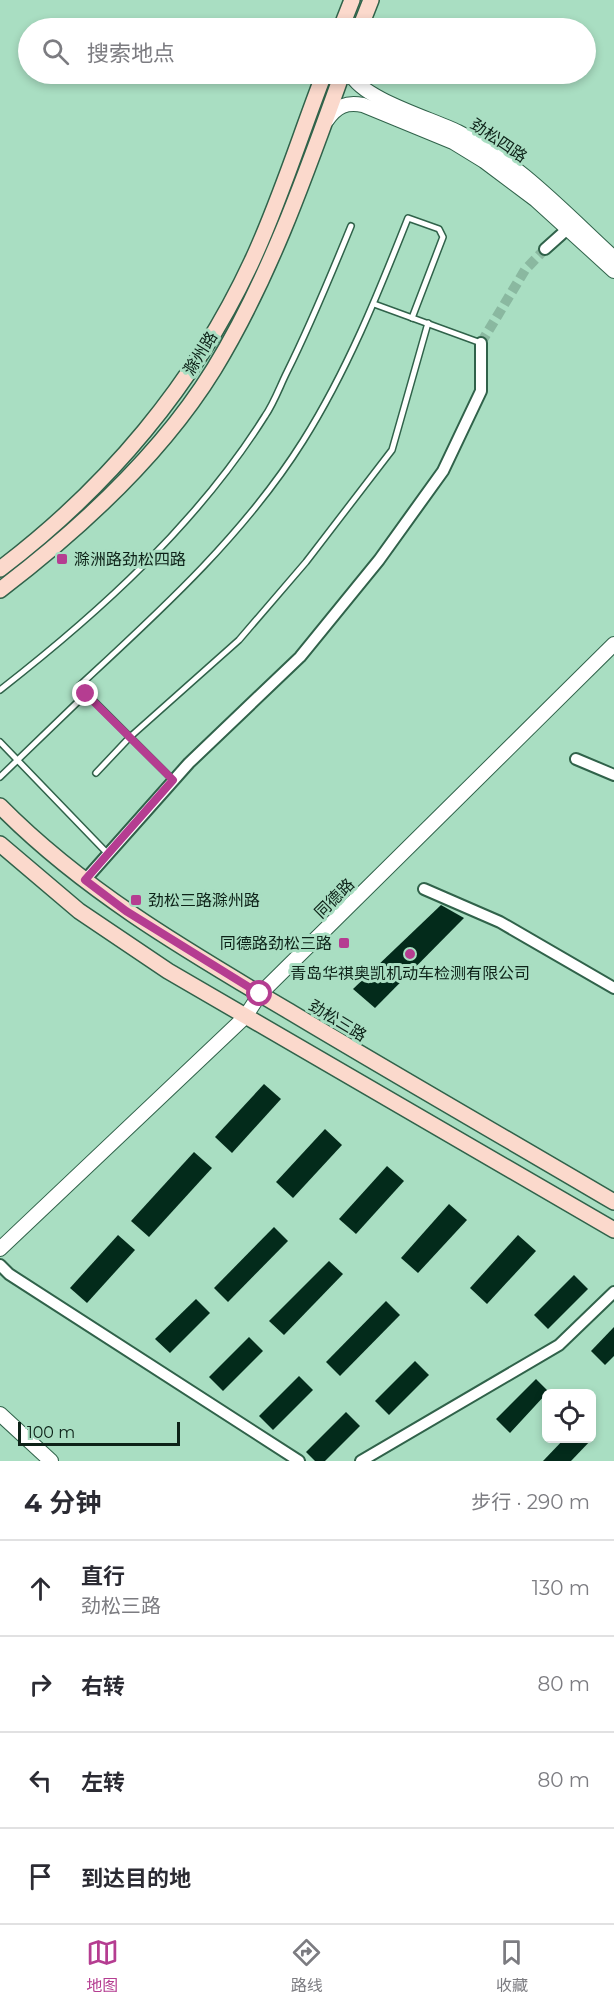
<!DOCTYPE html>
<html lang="zh">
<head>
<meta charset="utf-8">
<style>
	:root { --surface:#fff; --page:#f2f2f3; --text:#2b2b33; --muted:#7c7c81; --line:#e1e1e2; --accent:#b53d91 }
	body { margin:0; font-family:Montserrat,"Noto Sans SC",sans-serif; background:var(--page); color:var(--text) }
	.controls { position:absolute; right:18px; bottom:18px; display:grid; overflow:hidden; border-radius:9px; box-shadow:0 3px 9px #0003 }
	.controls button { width:54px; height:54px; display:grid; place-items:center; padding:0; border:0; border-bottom:2px solid var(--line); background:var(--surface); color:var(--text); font:30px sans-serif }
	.scale { position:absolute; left:18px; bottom:15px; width:162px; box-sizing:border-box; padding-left:6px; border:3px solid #0d2218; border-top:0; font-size:16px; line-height:21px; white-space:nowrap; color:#0d2218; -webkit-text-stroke:4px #a9dec2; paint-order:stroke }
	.stop { position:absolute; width:18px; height:18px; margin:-14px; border:4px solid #b53d91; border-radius:50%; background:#fff }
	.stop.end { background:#b53d91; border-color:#fff; box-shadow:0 2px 6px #0008 }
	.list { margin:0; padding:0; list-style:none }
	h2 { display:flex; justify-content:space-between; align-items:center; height:78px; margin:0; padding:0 24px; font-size:26px }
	h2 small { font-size:20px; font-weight:400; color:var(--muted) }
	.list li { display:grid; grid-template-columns:39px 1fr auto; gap:18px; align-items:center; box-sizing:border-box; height:96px; padding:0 24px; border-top:2px solid var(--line) }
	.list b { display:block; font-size:22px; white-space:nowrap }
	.list p { margin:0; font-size:20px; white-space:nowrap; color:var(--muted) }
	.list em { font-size:20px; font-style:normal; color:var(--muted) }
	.icon { flex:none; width:33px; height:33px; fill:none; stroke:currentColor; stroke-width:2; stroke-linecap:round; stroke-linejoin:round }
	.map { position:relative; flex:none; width:614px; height:1461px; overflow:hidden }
	.search { position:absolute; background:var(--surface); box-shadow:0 3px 9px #0003; left:18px; right:18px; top:18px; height:66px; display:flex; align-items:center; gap:15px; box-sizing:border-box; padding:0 21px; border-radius:33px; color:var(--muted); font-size:22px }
	.sheet { height:462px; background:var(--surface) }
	nav { display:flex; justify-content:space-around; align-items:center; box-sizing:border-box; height:84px; border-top:2px solid var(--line); background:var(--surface); font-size:16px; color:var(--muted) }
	nav a { display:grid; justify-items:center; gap:3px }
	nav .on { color:var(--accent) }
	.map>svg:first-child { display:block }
	.building { fill:#032b1b }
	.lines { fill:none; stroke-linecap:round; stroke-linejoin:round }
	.minor-tunnel { stroke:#8ab8a0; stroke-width:10; stroke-dasharray:10 5; stroke-linecap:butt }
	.service-casing { stroke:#30624a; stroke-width:8 }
	.minor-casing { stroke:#30624a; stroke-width:14 }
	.tertiary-casing { stroke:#30624a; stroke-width:16 }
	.secondary-casing { stroke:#30624a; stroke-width:18 }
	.service { stroke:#fff; stroke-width:5 }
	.minor { stroke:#fff; stroke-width:10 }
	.tertiary { stroke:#fff; stroke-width:14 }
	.secondary { stroke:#fbd9cc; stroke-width:15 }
	.route { stroke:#b53d91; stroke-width:8 }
	.poi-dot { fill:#b53d91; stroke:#a9dec2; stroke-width:2 }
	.labels { text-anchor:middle; stroke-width:6; stroke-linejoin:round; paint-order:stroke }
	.street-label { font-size:16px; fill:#0d2218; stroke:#a9dec2 }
	.poi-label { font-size:16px; fill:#0d2218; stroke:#a9dec2; text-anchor:start }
</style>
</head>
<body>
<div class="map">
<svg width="614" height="1461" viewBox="0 0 614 1461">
	<rect width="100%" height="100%" fill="#a9dec2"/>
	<g class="building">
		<polygon points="441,905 464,918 375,1008 353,989"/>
		<polygon points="264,1084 281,1099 232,1153 215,1137"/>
		<polygon points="325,1129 342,1145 293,1198 276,1182"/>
		<polygon points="194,1152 212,1168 149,1237 131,1221"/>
		<polygon points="387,1166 404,1181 356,1234 339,1219"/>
		<polygon points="449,1204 467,1220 418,1273 401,1258"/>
		<polygon points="274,1227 288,1241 228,1302 214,1288"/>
		<polygon points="118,1235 135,1250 87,1303 70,1288"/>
		<polygon points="518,1235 536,1251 487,1304 470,1288"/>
		<polygon points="329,1261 343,1274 284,1335 269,1321"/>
		<polygon points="574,1275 588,1289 548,1329 534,1315"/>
		<polygon points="196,1299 210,1313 170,1353 155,1339"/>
		<polygon points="386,1301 400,1315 340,1376 326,1362"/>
		<polygon points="614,1327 614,1356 605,1365 591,1351"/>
		<polygon points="249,1337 263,1351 223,1391 209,1377"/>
		<polygon points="415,1361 429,1375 389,1415 375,1401"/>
		<polygon points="299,1376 313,1390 273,1430 259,1416"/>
		<polygon points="536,1379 550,1393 546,1394 510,1433 496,1419"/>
		<polygon points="346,1412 360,1426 325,1461 315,1461 306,1452"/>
		<polygon points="565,1438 593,1438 571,1461 543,1461"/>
	</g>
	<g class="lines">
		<polyline class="minor-tunnel" points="481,343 525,270 545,249"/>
		<g class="service-casing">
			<g id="service">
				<polyline points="374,304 481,343"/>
				<path d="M0,690c100,-78 197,-166 265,-274 9,-13 15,-30 22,-44 24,-48 44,-97 64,-146"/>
				<polyline points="0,742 108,854"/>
				<polyline points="96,773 130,737 239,640 306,562 392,450 428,323"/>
				<polyline points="0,777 86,694"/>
				<path d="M173,780l-94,-94c80,-74 165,-151 224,-245 44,-70 75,-147 105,-223l31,11 4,8 -31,81"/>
			</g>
		</g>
		<g class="minor-casing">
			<g id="minor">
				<polyline points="545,249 573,224"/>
				<polyline points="576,759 614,775"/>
				<polyline points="85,880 189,763 300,657 379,560 443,471 481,391 481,343"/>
				<polyline points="424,889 500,922 614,988"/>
				<polyline points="0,1265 9,1274 299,1461"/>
				<polyline points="361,1461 559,1345 614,1292"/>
			</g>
		</g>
		<g class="tertiary-casing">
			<g id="tertiary">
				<path d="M351,74c11,25 81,45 107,58 59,29 107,81 156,126"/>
				<path d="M327,120c10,-14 19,-18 36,-15l90,37 31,19 52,39 78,71"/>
				<polyline points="0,1249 245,1017 260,994 614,644"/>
				<polyline points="0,1414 51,1461"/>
			</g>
		</g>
		<g class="secondary-casing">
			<g id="secondary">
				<polyline points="341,28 352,0"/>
				<polyline points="360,28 371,0"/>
				<path d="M0,569c107,-81 195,-185 252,-308 28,-60 48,-125 72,-187"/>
				<path d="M0,590c80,-61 161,-135 214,-221 56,-92 92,-195 128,-295"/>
				<path d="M0,806c85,86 189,146 292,207 107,64 215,126 322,189"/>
				<polyline points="0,844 79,911 168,971 614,1230"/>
			</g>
		</g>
		<use href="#service" class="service"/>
		<use href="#minor" class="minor"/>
		<use href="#tertiary" class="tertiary"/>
		<use href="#secondary" class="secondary"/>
	</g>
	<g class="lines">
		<polyline class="route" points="86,694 173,780 85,880 126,911 260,994"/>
	</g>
	<g class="poi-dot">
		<rect x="56" y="553" width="12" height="12" rx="3"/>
		<rect x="130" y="894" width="12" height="12" rx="3"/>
		<rect x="338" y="937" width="12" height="12" rx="3"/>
		<circle cx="410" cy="954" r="6"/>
	</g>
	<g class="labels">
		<g class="street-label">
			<text transform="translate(499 140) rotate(34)" y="6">劲松四路</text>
			<text transform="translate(200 353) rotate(-58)" y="6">滁州路</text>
			<text transform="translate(334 898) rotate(-45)" y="6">同德路</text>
			<text transform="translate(338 1020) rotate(31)" y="6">劲松三路</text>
		</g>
		<g class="poi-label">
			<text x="74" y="565">滁洲路劲松四路</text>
			<text x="148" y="906">劲松三路滁州路</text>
			<text x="332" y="949" text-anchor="end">同德路劲松三路</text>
			<text x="410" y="979" text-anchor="middle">青岛华祺奥凯机动车检测有限公司</text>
		</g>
	</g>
</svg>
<div class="controls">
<button><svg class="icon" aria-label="locate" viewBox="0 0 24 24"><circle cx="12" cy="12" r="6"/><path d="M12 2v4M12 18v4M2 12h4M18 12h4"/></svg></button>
</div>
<div class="scale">100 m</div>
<div class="stop" style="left:260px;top:994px"></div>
<div class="stop end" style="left:86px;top:694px"></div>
<div class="search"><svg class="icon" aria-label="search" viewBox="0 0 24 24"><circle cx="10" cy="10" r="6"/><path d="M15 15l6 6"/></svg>搜索地点</div>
</div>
<section class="sheet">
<h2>4 分钟<small>步行 · 290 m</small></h2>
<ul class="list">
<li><svg class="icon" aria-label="ahead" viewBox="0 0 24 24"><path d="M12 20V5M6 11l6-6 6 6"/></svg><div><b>直行</b><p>劲松三路</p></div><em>130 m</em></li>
<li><svg class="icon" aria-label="right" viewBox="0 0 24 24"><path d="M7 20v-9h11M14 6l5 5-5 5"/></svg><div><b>右转</b></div><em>80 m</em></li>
<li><svg class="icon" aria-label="left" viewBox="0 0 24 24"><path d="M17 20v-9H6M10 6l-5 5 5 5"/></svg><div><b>左转</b></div><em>80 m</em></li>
<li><svg class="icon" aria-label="arrive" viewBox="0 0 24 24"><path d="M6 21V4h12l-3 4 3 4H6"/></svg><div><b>到达目的地</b></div></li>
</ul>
</section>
<nav>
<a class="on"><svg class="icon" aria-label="map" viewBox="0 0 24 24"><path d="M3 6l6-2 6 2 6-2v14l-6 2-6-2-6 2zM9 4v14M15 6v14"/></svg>地图</a>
<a><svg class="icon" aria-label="directions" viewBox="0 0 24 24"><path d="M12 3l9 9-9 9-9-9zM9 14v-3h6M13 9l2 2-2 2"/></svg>路线</a>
<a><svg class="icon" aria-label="saved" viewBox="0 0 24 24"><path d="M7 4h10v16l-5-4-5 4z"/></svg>收藏</a>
</nav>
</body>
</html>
